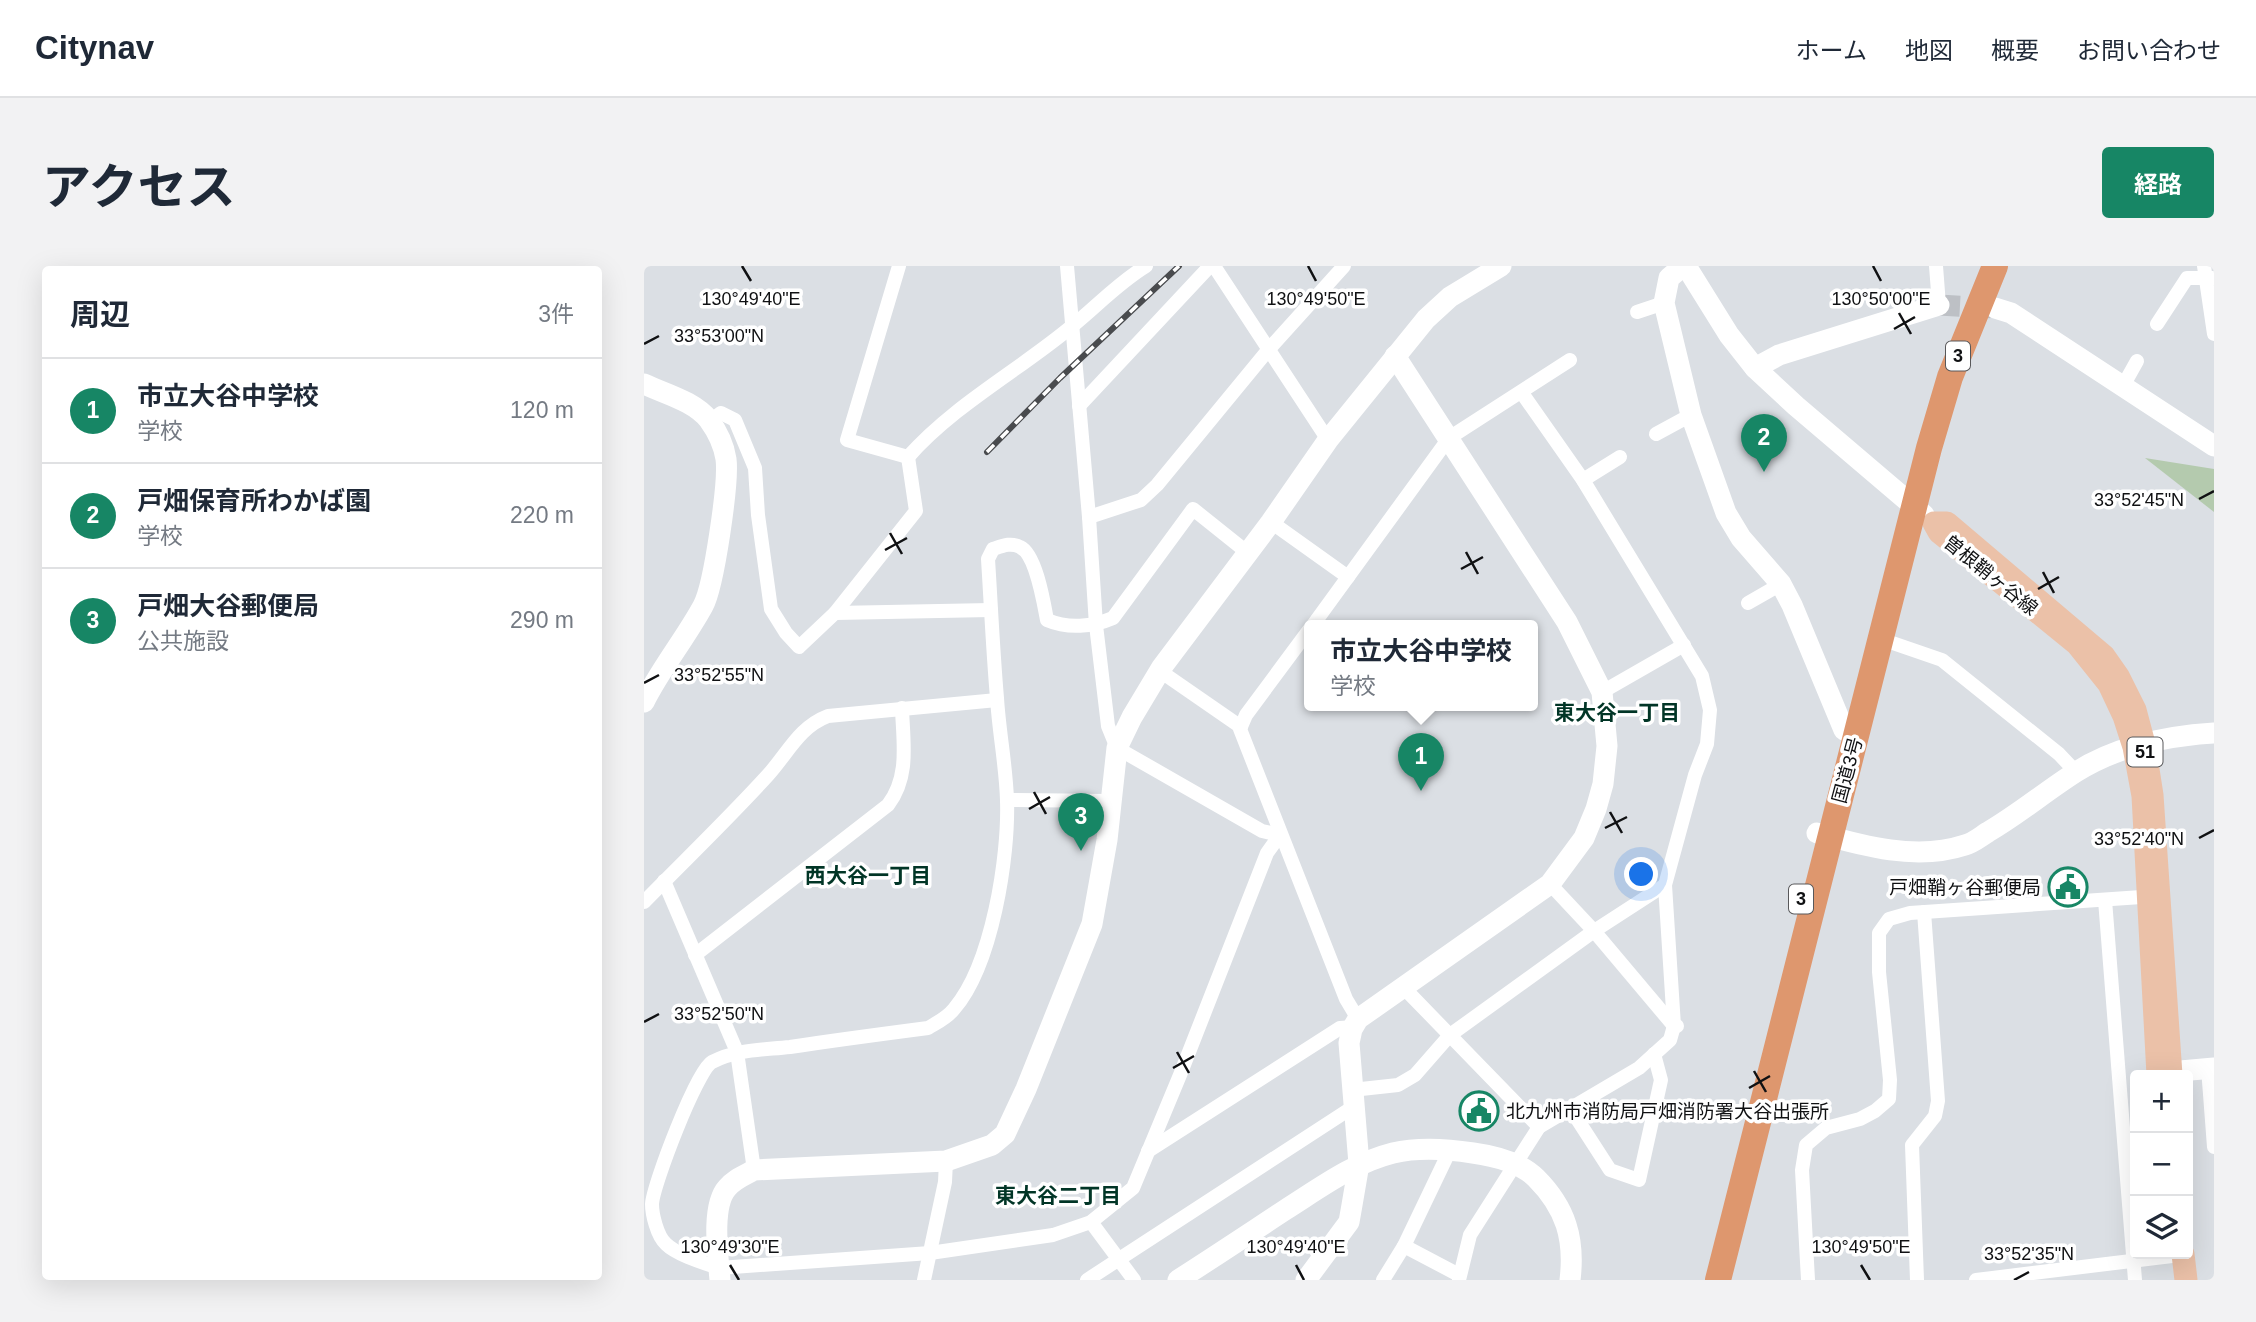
<!DOCTYPE html>
<html lang="ja">
<head>
<meta charset="utf-8">
<style>
	:root { --surface:#fff; --page:#f2f2f3; --text:#1f2937; --muted:#747a83; --line:#e0e1e3; --accent:#178665 }
	body { margin:0; font-family:Arial,"Noto Sans JP",sans-serif; background:var(--page); color:var(--text) }
	.controls { position:absolute; right:21px; bottom:21px; display:grid; overflow:hidden; border-radius:7px; box-shadow:0 7px 28px #0002 }
	.controls button { width:63px; height:63px; display:grid; place-items:center; padding:0; border:0; border-bottom:2px solid var(--line); background:var(--surface); color:var(--text); font:35px sans-serif }
	.you { position:absolute; left:998px; top:609px; width:24px; height:24px; margin:-18px; border:5px solid #fff; border-radius:50%; background:#1a73e8; box-shadow:0 0 0 10px #1a73e833 }
	.badge { display:grid; place-items:center; width:46px; height:46px; border-radius:50%; background:var(--accent); color:#fff; font-size:23px; font-weight:700 }
	.pin { position:absolute; translate:-50% -58px; filter:drop-shadow(0 2px 4px #0008) }
	.pin::after { content:''; position:absolute; top:37px; width:24px; height:21px; background:inherit; clip-path:polygon(0 0,100% 0,50% 100%) }
	.popup { position:absolute; left:660px; top:354px; width:234px; height:91px; box-sizing:border-box; display:grid; place-content:center; border-radius:7px; background:var(--surface); filter:drop-shadow(0 2px 5px #0005); font-size:23px; white-space:nowrap; color:var(--muted) }
	.popup b { font-size:26px; color:var(--text) }
	.popup::after { content:''; position:absolute; left:50%; top:100%; margin-left:-14px; border:14px solid transparent; border-top-color:var(--surface) }
	.list { margin:0; padding:0; list-style:none }
	h2 { display:flex; justify-content:space-between; align-items:center; height:91px; margin:0; padding:0 28px; font-size:30px }
	h2 small { font-size:23px; font-weight:400; color:var(--muted) }
	.list li { display:grid; grid-template-columns:46px 1fr auto; gap:21px; align-items:center; box-sizing:border-box; height:105px; padding:0 28px; border-top:2px solid var(--line) }
	.list b { display:block; font-size:26px; white-space:nowrap }
	.list p { margin:0; font-size:23px; white-space:nowrap; color:var(--muted) }
	.list em { font-size:23px; font-style:normal; color:var(--muted) }
	.icon { flex:none; width:38px; height:38px; fill:none; stroke:currentColor; stroke-width:2; stroke-linecap:round; stroke-linejoin:round }
	.map { position:relative; flex:none; width:1570px; height:1014px; overflow:hidden; border-radius:7px }
	header { display:flex; align-items:center; gap:42px; box-sizing:border-box; height:98px; padding:0 35px; background:var(--surface); border-bottom:2px solid var(--line) }
	header strong { font-size:33px }
	nav { display:flex; gap:38px; margin-inline-start:auto; font-size:24px }
	.intro { display:flex; align-items:center; justify-content:space-between; box-sizing:border-box; height:168px; padding:0 42px }
	h1 { margin:0; font-size:49px }
	.button { padding:18px 32px; border-radius:7px; background:var(--accent); color:#fff; font-size:24px; font-weight:700 }
	main { display:flex; gap:42px; padding:0 42px }
	aside { flex:1; background:var(--surface); border-radius:7px; box-shadow:0 7px 28px #0002 }
	.map>svg:first-child { display:block }
	.green { fill:#b4caae }
	.lines { fill:none; stroke-linecap:round; stroke-linejoin:round }
	.secondary-tunnel { stroke:#bdc0c5; stroke-width:21; stroke-dasharray:21 10; stroke-linecap:butt }
	.street { stroke:#fff; stroke-width:14 }
	.secondary { stroke:#fff; stroke-width:21 }
	.primary { stroke:#ebc1a8; stroke-width:23 }
	.highway { stroke:#de976e; stroke-width:26 }
	.rail-casing { stroke:#494b4e; stroke-width:6 }
	.rail { stroke:#fff; stroke-width:3.5; stroke-dasharray:10; stroke-linecap:butt }
	.ticks { fill:none; stroke:#101113; stroke-width:2.5 }
	.labels { text-anchor:middle; stroke-width:7; stroke-linejoin:round; paint-order:stroke }
	.shield { fill:#fff; stroke:#58585a; stroke-width:2 }
	.shield-label { font-size:18px; font-weight:bold; fill:#101113 }
	.street-label { font-size:19px; fill:#101113; stroke:#fff }
	.poi-label { font-size:19px; fill:#101113; stroke:#fff; text-anchor:end }
	.neighbourhood-label { font-size:21px; font-weight:bold; fill:#013526; stroke:#fff }
	.ticks-label { font-size:18px; text-anchor:middle; fill:#101113; stroke:#fff; stroke-width:7; stroke-linejoin:round; paint-order:stroke }
</style>
</head>
<body>
<header>
<strong>Citynav</strong>
<nav><a>ホーム</a><a>地図</a><a>概要</a><a>お問い合わせ</a></nav>
</header>
<div class="intro"><h1>アクセス</h1><a class="button">経路</a></div>
<main>
<aside>
<h2>周辺<small>3件</small></h2>
<ul class="list">
<li><span class="badge">1</span><div><b>市立大谷中学校</b><p>学校</p></div><em>120 m</em></li>
<li><span class="badge">2</span><div><b>戸畑保育所わかば園</b><p>学校</p></div><em>220 m</em></li>
<li><span class="badge">3</span><div><b>戸畑大谷郵便局</b><p>公共施設</p></div><em>290 m</em></li>
</ul>
</aside>
<div class="map">
<svg width="1570" height="1014" viewBox="0 0 1570 1014">
	<rect width="100%" height="100%" fill="#dbdfe4"/>
	<polygon class="green" points="1501,192 1570,203 1570,246"/>
	<g class="lines">
		<polyline class="secondary-tunnel" points="1295,39 1349,42"/>
		<g class="street">
			<polyline points="255,0 203,174 264,191"/>
			<polyline points="423,0 445,251 452,359 464,460 473,482 618,565 636,569"/>
			<polyline points="570,0 684,174"/>
			<polyline points="1292,0 1295,39"/>
			<polyline points="1560,0 1570,68"/>
			<polyline points="993,46 1020,37"/>
			<polyline points="1513,58 1543,12 1570,12"/>
			<polyline points="1479,120 1493,95"/>
			<polyline points="435,140 566,0"/>
			<polyline points="66,155 77,147 91,154 111,202 114,249 127,343 142,367 155,381 191,347 272,245 264,191"/>
			<polyline points="1012,168 1047,149"/>
			<path d="M264,191c46,-52 110,-86 163,-130 25,-20 47,-44 75,-61"/>
			<polyline points="939,214 976,191"/>
			<polyline points="445,251 497,234 513,219 625,83 700,0"/>
			<polyline points="627,256 704,311"/>
			<path d="M604,287l-55,-44 -80,109c-21,9 -45,11 -66,2 -3,-16 -11,-66 -27,-73 -9,-5 -18,-1 -27,2l-5,10c3,47 5,93 9,139 2,34 9,68 10,102 2,57 -15,165 -53,209 -7,9 -16,13 -26,19 -46,6 -92,12 -138,19 -27,3 -53,2 -78,15 -15,8 -59,123 -60,142 0,10 5,32 14,40 11,11 38,19 53,24l211,-15 123,-18 38,-13 42,-34 47,-113 87,-222 13,-18"/>
			<polyline points="1104,337 1137,318"/>
			<polyline points="191,347 347,344"/>
			<polyline points="669,359 805,172 926,94"/>
			<polyline points="665,364 602,449 596,463 702,733 714,753"/>
			<polyline points="1237,373 1298,394 1415,488 1432,506"/>
			<polyline points="516,405 597,461"/>
			<polyline points="958,426 1040,379"/>
			<polyline points="363,534 468,535"/>
			<polyline points="20,615 93,786 110,904"/>
			<polyline points="906,618 950,665 1030,760 1033,760"/>
			<polyline points="1461,634 1491,1014"/>
			<path d="M0,636c41,-42 84,-83 124,-127 20,-22 31,-48 60,-59l169,-16"/>
			<path d="M51,689l193,-150c22,-29 15,-63 14,-97"/>
			<polyline points="759,721 895,861"/>
			<polyline points="1564,802 1570,881"/>
			<polyline points="708,824 754,819 771,809 806,769 950,665 1021,619"/>
			<polyline points="926,842 966,904 995,914 1017,814 1010,788"/>
			<polyline points="504,885 696,762 710,761"/>
			<polyline points="447,956 490,1014"/>
			<polyline points="760,980 815,1009"/>
			<polyline points="280,1014 301,916 302,895"/>
			<polyline points="443,1014 709,841"/>
			<polyline points="739,1014 760,980 806,884"/>
			<polyline points="815,1014 826,969 895,861 995,802 1026,774 1030,760 1021,619 1051,509 1063,478 1066,444 1058,410 939,214 878,127"/>
			<polyline points="1164,1014 1158,904 1162,879 1182,862 1216,853 1231,845 1245,833 1246,814 1235,706 1235,667 1245,653 1266,647 1512,630"/>
			<polyline points="1273,1014 1268,879 1291,850 1294,835 1280,646"/>
			<polyline points="1332,1014 1528,990"/>
		</g>
		<g class="secondary">
			<polyline points="1039,0 1025,12 1020,37 1047,149 1082,247 1097,272 1137,318 1148,339 1200,464"/>
			<polyline points="1042,0 1085,69 1111,102 1152,140 1280,249"/>
			<polyline points="1351,42 1367,47 1570,180"/>
			<polyline points="1111,102 1135,89 1295,39"/>
			<path d="M0,118c21,10 50,17 65,36 8,11 15,26 17,39 3,23 -12,127 -23,147 -18,33 -42,62 -59,96"/>
			<path d="M1173,567c46,13 100,28 148,12 8,-2 15,-8 23,-13 31,-18 58,-41 88,-60 41,-26 90,-36 138,-39"/>
			<polyline points="1514,807 1570,802"/>
			<path d="M76,1014c-2,-24 -9,-74 7,-92 7,-9 18,-13 27,-18l192,-9 46,-16 13,-11 21,-45 66,-165 15,-84 10,-92 15,-31 30,-50 109,-145 57,-82 98,-121 24,-22 51,-31"/>
			<path d="M534,1014c36,-23 72,-47 107,-70 35,-22 68,-47 108,-57 26,-6 54,-4 80,0 22,3 47,9 63,25 30,30 39,61 34,102"/>
			<polyline points="662,1014 705,956 708,939 715,898 705,777 708,763 714,753 906,618 940,572 952,543 959,518 963,480 958,426 923,356 751,90"/>
		</g>
		<g class="primary">
			<polyline points="1514,809 1499,530 1490,481 1480,450 1465,418 1433,378 1295,266 1290,257 1303,257 1460,390 1474,410 1491,444 1500,478 1508,529 1527,809"/>
			<polyline points="1539,988 1542,1014"/>
		</g>
		<polyline class="highway" points="1074,1014 1285,182 1306,111 1351,0"/>
		<g class="rail-casing">
			<polyline id="rail" points="343,186 416,112 535,0"/>
		</g>
		<use href="#rail" class="rail"/>
	</g>
	<path class="ticks" d="M98,0l9,15M664,0l8,15M1229,0l8,15M1255,47l12,21M1250,63l21,-12M0,78l15,-8M1555,233l15,-8M246,267l12,21M241,284l22,-12M822,286l12,22M817,303l22,-12M1399,306l11,21M1394,323l21,-12M0,417l15,-8M390,526l12,22M385,543l21,-12M966,546l12,21M961,562l22,-11M1555,572l15,-8M0,756l15,-8M533,786l12,21M529,802l21,-12M1110,805l12,21M1105,822l21,-12M86,999l9,15M652,999l8,15M1217,999l9,15M1370,1014l15,-8"/>
	<defs>
		<g id="civic-ring" transform="scale(2.0125)"><circle r="9.5" fill="#fff" stroke="#178665" stroke-width="1.5"/><path d="M-.6-6.5H3V-4.5H.6V-3L4-1V1h2V6H-6V1h2V-1L-.6-3ZM-1.2 2.5V6h2.4V2.5Z" fill="#178665"/></g>
	</defs>
	<g fill-rule="evenodd">
		<use href="#civic-ring" x="1424" y="621"/>
		<use href="#civic-ring" x="835" y="845"/>
	</g>
	<g class="labels">
		<g class="shield">
			<rect x="1302" y="75.5" width="24" height="29" rx="5"/>
			<rect x="1483.5" y="471.5" width="35" height="29" rx="5"/>
			<rect x="1145" y="618.5" width="24" height="29" rx="5"/>
		</g>
		<g class="shield-label">
			<text x="1314" y="96">3</text>
			<text x="1501" y="492">51</text>
			<text x="1157" y="639">3</text>
		</g>
		<g class="street-label">
			<text transform="translate(1347 309) rotate(39)" y="7">曽根鞘ヶ谷線</text>
			<text transform="translate(1203 504) rotate(-75)" y="7">国道3号</text>
		</g>
		<g class="poi-label">
			<text x="1397" y="628">戸畑鞘ヶ谷郵便局</text>
			<text x="862" y="852" text-anchor="start">北九州市消防局戸畑消防署大谷出張所</text>
		</g>
		<g class="neighbourhood-label">
			<text x="973" y="454">東大谷一丁目</text>
			<text x="224" y="617">西大谷一丁目</text>
			<text x="414" y="937">東大谷二丁目</text>
		</g>
	</g>
	<g class="ticks-label">
		<text x="107" y="39">130°49'40"E</text>
		<text x="672" y="39">130°49'50"E</text>
		<text x="1237" y="39">130°50'00"E</text>
		<text x="75" y="76">33°53'00"N</text>
		<text x="1495" y="240">33°52'45"N</text>
		<text x="75" y="415">33°52'55"N</text>
		<text x="1495" y="579">33°52'40"N</text>
		<text x="75" y="754">33°52'50"N</text>
		<text x="86" y="987">130°49'30"E</text>
		<text x="652" y="987">130°49'40"E</text>
		<text x="1217" y="987">130°49'50"E</text>
		<text x="1385" y="994">33°52'35"N</text>
	</g>
</svg>
<div class="controls">
<button>+</button>
<button>−</button>
<button><svg class="icon" aria-label="layers" viewBox="0 0 24 24"><path d="M12 4l9 5-9 5-9-5zM3 14l9 5 9-5"/></svg></button>
</div>
<div class="you"></div>
<div class="pin badge" style="left:777px;top:525px">1</div>
<div class="popup"><b>市立大谷中学校</b>学校</div>
<div class="pin badge" style="left:1120px;top:206px">2</div>
<div class="pin badge" style="left:437px;top:585px">3</div>
</div>
</main>
</body>
</html>
